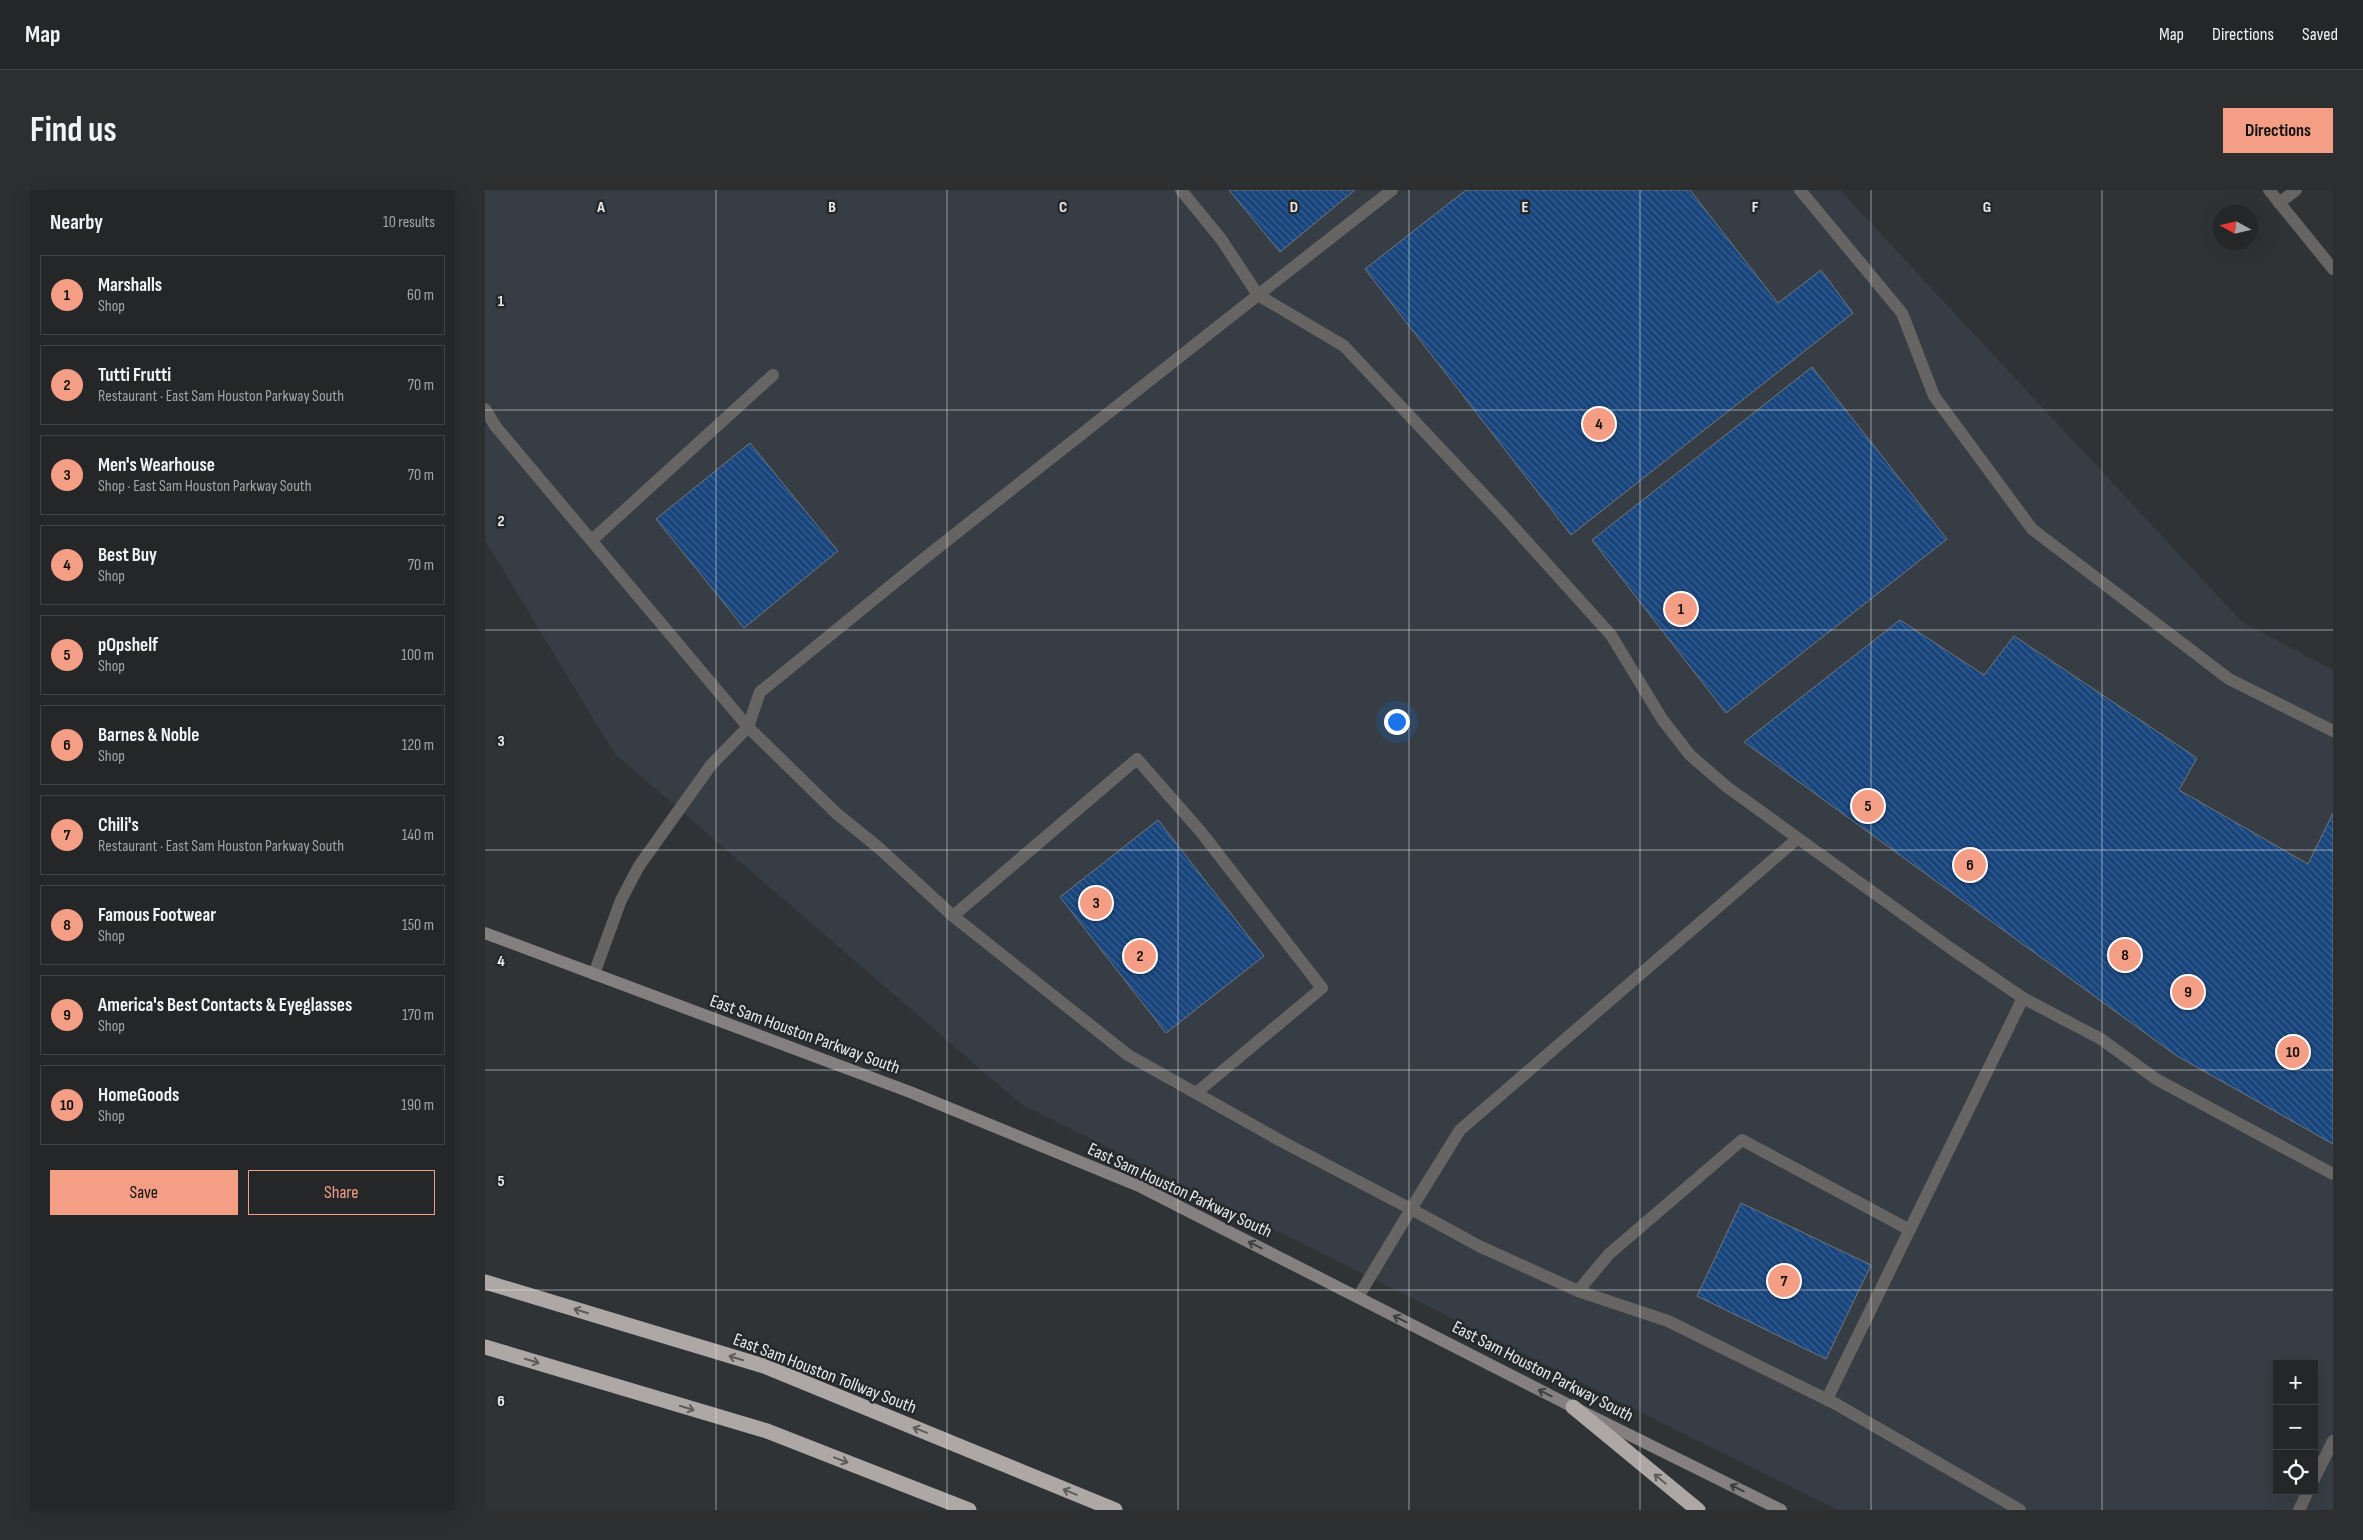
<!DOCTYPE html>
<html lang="en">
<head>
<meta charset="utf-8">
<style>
	:root { --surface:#242628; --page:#2c2e30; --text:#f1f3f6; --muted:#a3a5a8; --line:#414345; --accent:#f49e86 }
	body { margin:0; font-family:"Sofia Sans Condensed",sans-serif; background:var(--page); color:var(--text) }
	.controls { position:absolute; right:15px; bottom:15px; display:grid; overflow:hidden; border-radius:0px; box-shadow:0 5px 20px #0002 }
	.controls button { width:45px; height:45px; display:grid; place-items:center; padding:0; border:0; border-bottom:1px solid var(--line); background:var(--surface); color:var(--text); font:25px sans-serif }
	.compass { position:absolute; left:1728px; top:15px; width:45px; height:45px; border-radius:50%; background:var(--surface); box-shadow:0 5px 20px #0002; rotate:278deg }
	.you { position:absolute; left:911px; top:531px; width:18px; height:18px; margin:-12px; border:4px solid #fff; border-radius:50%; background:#1a73e8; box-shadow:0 0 0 8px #1a73e833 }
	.badge { display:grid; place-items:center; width:32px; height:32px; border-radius:50%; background:var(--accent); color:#111; font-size:16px; font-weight:700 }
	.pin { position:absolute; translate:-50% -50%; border:2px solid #fff; box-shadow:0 1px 5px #0006 }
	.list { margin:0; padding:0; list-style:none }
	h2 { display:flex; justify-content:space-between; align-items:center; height:65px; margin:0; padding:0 20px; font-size:21px }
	h2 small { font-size:16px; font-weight:400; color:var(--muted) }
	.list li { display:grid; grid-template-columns:32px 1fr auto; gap:15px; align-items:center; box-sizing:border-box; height:80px; margin:0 10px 10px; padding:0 10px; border:1px solid var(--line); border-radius:0px }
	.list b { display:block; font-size:19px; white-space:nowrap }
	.list p { margin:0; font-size:16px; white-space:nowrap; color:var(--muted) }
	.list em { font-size:16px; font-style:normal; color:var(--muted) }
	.actions { display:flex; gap:10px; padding:15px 20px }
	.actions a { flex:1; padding:11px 0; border:1px solid var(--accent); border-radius:0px; text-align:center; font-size:18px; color:var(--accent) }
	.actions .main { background:var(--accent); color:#111 }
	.icon { flex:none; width:28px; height:28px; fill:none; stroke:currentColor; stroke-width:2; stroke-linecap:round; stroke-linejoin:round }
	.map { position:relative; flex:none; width:1848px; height:1320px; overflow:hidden; border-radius:0px }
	header { display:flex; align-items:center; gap:30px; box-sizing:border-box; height:70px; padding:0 25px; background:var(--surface); border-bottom:1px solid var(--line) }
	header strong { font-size:24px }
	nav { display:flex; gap:28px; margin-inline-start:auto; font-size:18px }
	.intro { display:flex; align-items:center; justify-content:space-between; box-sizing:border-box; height:120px; padding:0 30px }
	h1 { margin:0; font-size:35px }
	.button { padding:12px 22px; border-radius:0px; background:var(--accent); color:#111; font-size:18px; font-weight:700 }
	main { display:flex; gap:30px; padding:0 30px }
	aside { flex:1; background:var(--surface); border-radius:0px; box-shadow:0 5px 20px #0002 }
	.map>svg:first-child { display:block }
	.built { fill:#363d44; fill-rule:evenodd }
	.building { fill:url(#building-back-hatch); stroke:#727579 }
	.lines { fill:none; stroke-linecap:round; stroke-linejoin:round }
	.lane { stroke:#676464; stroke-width:12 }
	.secondary { stroke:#83807f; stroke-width:12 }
	.highway { stroke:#ada8a6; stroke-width:15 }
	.oneway { stroke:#3d3f41 }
	.oneway2 { stroke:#5c5c5d }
	.grid { fill:none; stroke:#e9ebed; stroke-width:1; stroke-opacity:0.55 }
	.labels { text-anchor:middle; stroke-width:5; stroke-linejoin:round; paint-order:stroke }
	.street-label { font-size:18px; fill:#e9ebed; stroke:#26292c }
	.grid-label { font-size:16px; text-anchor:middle; font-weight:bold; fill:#e9ebed; stroke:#26292c; stroke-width:5; stroke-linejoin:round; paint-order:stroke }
</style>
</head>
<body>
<header>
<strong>Map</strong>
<nav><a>Map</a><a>Directions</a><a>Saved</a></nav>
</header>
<div class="intro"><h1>Find us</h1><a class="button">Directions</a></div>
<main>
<aside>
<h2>Nearby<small>10 results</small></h2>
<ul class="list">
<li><span class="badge">1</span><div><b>Marshalls</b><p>Shop</p></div><em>60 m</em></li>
<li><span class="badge">2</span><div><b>Tutti Frutti</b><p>Restaurant · East Sam Houston Parkway South</p></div><em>70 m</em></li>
<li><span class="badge">3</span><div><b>Men's Wearhouse</b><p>Shop · East Sam Houston Parkway South</p></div><em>70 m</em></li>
<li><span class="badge">4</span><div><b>Best Buy</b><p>Shop</p></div><em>70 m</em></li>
<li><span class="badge">5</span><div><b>pOpshelf</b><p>Shop</p></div><em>100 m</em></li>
<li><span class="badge">6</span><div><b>Barnes &amp; Noble</b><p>Shop</p></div><em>120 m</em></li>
<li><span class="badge">7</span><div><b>Chili's</b><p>Restaurant · East Sam Houston Parkway South</p></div><em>140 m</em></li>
<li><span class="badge">8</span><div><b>Famous Footwear</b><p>Shop</p></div><em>150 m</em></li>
<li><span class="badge">9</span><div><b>America's Best Contacts &amp; Eyeglasses</b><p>Shop</p></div><em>170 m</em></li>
<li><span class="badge">10</span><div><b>HomeGoods</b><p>Shop</p></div><em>190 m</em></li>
</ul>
<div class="actions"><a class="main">Save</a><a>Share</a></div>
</aside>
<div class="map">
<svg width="1848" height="1320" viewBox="0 0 1848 1320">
	<defs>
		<pattern id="building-back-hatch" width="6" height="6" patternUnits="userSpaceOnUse" patternTransform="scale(1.25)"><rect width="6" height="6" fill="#18457c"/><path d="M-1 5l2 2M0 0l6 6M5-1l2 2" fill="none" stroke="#3a608f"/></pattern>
	</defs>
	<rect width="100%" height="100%" fill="#303336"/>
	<path class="built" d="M0,0h1355l402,432 91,48v840h-495l-817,-406 -407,-351 -129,-213zM1792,1174h37v127h-37z"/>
	<g class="building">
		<polygon points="744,0 870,0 795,62"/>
		<polygon points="981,0 1205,0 1293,113 1336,80 1368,123 1086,345 880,79"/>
		<polygon points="1327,177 1462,349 1241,523 1107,350"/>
		<polygon points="265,253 353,361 259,438 171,329"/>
		<polygon points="1415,430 1499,485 1529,446 1712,568 1694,600 1823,674 1848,623 1848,954 1692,866 1259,552"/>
		<polygon points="673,630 779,766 681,843 575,707"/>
		<polygon points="1256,1013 1386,1075 1341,1169 1212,1106"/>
	</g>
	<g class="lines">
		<g class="lane">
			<polyline points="696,0 736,49 773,105 907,0"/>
			<polyline points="1315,0 1417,123 1449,206 1547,339 1744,489 1848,541"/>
			<polyline points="1784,0 1848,79"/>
			<polyline points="1794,13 1811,0"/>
			<polyline points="0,219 11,237 263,537 351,623 394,658 468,726 643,865 796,951 926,1019 873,1107"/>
			<polyline points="107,350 288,185"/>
			<polyline points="1312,649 975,940 926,1019 994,1056 1093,1101 1183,1131 1351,1214 1535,1320"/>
			<polyline points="468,726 652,569 716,642 837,798 711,903"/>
			<polyline points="109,784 136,710 154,676 226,575 263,537 275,502 441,367 773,105 859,156 1016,323 1126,445 1177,529 1205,565 1242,597 1468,760 1538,808 1616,849 1671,889 1848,984"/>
			<polyline points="1093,1101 1124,1064 1257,950 1425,1040"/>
			<polyline points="1342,1209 1538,808"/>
			<polyline points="1829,1289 1848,1251"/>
			<polyline points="1814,1320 1823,1301"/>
		</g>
		<polyline class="secondary" points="0,743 425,902 654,996 1088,1217 1296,1320"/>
		<g class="highway">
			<polyline points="0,1092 279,1176 630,1320"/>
			<polyline points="0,1157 282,1241 484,1320"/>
			<polyline points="1088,1217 1213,1320"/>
		</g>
	</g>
	<defs><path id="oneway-shaft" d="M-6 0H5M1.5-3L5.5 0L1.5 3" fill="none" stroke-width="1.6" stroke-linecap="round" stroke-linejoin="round" transform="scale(1.25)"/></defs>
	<g class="oneway">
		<use href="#oneway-shaft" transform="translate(770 1055) rotate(-153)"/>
		<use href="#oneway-shaft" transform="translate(915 1129) rotate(-153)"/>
		<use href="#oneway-shaft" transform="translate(1060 1203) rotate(-153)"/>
		<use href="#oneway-shaft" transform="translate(1252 1298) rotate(-154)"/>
	</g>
	<g class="oneway2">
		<use href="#oneway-shaft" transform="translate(96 1121) rotate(-163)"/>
		<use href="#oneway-shaft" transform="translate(251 1168) rotate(-163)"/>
		<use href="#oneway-shaft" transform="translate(47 1171) rotate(17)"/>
		<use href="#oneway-shaft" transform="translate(202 1218) rotate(17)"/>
		<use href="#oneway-shaft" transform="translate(435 1240) rotate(-158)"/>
		<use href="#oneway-shaft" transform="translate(356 1270) rotate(21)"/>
		<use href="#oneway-shaft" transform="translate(1175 1289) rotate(-140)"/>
		<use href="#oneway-shaft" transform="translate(585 1302) rotate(-158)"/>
	</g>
	<path class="grid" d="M231,0v1320M462,0v1320M693,0v1320M924,0v1320M1155,0v1320M1386,0v1320M1617,0v1320M0,220h1848M0,440h1848M0,660h1848M0,880h1848M0,1100h1848"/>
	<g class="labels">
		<g class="street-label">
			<text transform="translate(320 844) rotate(20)" y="6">East Sam Houston Parkway South</text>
			<text transform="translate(695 1000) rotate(25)" y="6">East Sam Houston Parkway South</text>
			<text transform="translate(1058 1181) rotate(27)" y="6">East Sam Houston Parkway South</text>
			<text transform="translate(340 1183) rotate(21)" y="6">East Sam Houston Tollway South</text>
		</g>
	</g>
	<g class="grid-label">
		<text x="116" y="22">A</text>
		<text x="347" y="22">B</text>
		<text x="578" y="22">C</text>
		<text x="809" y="22">D</text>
		<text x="1040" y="22">E</text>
		<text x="1270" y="22">F</text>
		<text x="1502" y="22">G</text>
		<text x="16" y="116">1</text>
		<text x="16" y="336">2</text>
		<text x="16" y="556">3</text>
		<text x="16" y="776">4</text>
		<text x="16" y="996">5</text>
		<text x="16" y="1216">6</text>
	</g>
</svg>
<div class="controls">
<button>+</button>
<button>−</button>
<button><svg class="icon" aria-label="locate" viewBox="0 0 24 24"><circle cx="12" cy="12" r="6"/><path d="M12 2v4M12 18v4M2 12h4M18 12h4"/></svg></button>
</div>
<svg class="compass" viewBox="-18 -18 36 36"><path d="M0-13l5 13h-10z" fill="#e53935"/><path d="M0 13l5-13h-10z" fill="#a3a5a8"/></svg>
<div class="you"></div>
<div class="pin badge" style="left:1196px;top:419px">1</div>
<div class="pin badge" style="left:655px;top:766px">2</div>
<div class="pin badge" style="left:611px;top:713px">3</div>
<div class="pin badge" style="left:1114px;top:234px">4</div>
<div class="pin badge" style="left:1383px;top:616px">5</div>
<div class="pin badge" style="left:1485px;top:675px">6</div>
<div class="pin badge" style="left:1299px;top:1091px">7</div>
<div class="pin badge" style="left:1640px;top:765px">8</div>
<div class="pin badge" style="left:1703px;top:802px">9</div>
<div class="pin badge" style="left:1808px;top:862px">10</div>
</div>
</main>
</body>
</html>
